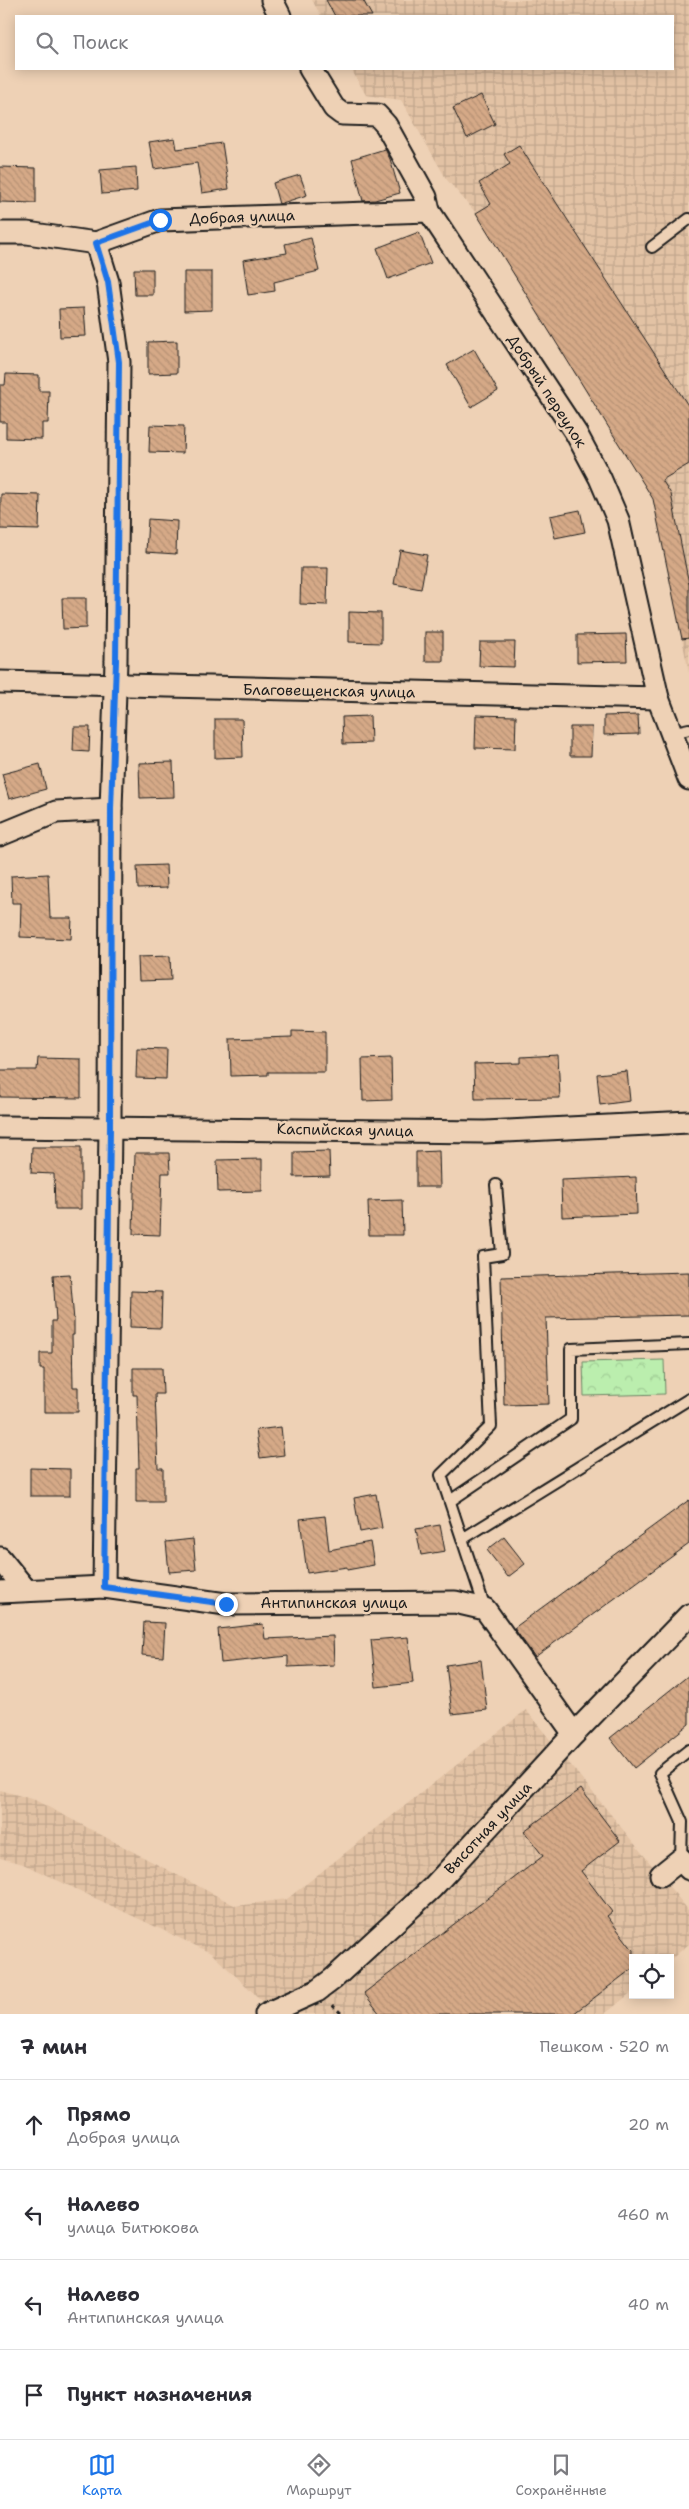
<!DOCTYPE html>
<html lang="ru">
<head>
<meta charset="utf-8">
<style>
	:root { --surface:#fff; --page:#f2f2f3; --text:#2b2b33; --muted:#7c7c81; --line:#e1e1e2; --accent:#1a73e8 }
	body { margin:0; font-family:"Shantell Sans",sans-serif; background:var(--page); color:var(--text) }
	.controls { position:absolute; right:15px; bottom:15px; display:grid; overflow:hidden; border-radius:0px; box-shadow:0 2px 12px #0003 }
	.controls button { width:45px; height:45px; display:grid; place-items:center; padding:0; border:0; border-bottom:1px solid var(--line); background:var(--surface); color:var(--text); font:25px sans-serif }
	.stop { position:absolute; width:15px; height:15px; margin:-11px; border:4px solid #1a73e8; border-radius:50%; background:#fff }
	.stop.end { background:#1a73e8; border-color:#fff; box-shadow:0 1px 5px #0008 }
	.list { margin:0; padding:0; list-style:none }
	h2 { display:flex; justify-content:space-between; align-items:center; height:65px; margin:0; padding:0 20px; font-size:21px }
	h2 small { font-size:16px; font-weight:400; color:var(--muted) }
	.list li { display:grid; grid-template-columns:32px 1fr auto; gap:15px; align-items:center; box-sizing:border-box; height:90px; padding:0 20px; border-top:1px solid var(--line) }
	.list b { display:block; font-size:19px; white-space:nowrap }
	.list p { margin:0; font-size:16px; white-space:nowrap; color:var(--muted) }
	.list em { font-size:16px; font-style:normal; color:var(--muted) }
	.icon { flex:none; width:28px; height:28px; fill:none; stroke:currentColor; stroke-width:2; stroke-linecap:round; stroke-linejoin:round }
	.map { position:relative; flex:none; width:689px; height:2014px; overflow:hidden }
	.search { position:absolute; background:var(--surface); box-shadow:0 2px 12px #0003; left:15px; right:15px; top:15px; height:55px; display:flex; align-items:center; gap:12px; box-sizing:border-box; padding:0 18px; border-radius:0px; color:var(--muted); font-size:19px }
	.sheet { height:425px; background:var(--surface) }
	nav { display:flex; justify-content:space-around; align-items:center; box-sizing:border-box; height:70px; border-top:1px solid var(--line); background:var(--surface); font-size:14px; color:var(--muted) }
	nav a { display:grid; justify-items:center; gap:2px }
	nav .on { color:var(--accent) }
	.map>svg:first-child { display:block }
	.industrial { fill:url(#industrial-grid) }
	.park { fill:url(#park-crowns); stroke:#6c8565 }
	.building { fill:url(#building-back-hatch); stroke:#1c1c1c }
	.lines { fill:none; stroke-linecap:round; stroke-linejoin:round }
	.lane-casing { stroke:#1c1c1c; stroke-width:14 }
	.street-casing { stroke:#1c1c1c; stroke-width:25 }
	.path { stroke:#1c1c1c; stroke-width:3; stroke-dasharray:4 4; stroke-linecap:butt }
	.lane { stroke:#eed1b5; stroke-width:10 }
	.street { stroke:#eed1b5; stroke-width:21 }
	.route { stroke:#1a73e8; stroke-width:6 }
	.labels { text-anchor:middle; stroke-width:5; stroke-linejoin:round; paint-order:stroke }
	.street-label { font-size:15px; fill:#1c1c1c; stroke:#eed1b5 }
</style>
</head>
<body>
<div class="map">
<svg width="689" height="2014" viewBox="0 0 689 2014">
	<defs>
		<pattern id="industrial-grid" width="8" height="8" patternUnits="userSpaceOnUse" patternTransform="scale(1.25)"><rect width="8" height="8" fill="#e2c2a4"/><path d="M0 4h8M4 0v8" fill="none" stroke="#c1a68d"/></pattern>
		<pattern id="park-crowns" width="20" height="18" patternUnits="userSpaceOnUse" patternTransform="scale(1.25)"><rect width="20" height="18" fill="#bbeeae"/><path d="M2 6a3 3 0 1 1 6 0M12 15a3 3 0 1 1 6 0" fill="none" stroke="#a0cc95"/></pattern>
		<pattern id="building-back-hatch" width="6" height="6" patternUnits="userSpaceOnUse" patternTransform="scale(1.25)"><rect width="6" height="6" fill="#d5a987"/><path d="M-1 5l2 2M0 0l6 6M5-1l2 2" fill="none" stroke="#b69174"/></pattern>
	</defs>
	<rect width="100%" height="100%" fill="#eed1b5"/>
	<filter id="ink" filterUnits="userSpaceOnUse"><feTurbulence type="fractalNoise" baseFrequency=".02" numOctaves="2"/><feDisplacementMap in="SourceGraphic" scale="10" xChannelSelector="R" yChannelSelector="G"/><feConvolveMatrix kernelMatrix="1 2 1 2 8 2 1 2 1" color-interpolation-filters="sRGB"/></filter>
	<g filter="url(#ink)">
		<g class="industrial">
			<polygon points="312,0 689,0 689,673 653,499 476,213 447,180 401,100 366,95 351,69 673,69 673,16 321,16"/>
			<polygon points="526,1710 689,1911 689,1944 670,1960 670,1958 633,1958 633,1991 605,2014 276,2014 211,1953 23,1864 0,1858 0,1790 35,1800 236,1906 287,1899"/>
		</g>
		<polygon class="park" points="664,1360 665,1394 584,1396 583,1362"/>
		<g class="building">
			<polygon points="326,0 363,0 372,16 335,16"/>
			<polygon points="481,95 495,124 467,138 453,108"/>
			<polygon points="175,138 177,149 222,143 229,189 202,193 197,163 154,169 149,142"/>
			<polygon points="519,145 689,407 689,464 662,480 671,494 689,584 689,638 682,639 653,499 476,213 491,204 479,183 510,164 504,154"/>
			<polygon points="385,149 390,159 400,193 375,200 363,201 352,159"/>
			<polygon points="0,167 36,168 36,203 0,202"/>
			<polygon points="136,167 137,191 102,194 100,170"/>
			<polygon points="300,175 307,195 279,204 273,183"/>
			<polygon points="419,232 431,263 388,279 377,248"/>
			<polygon points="311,238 319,271 274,282 275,291 248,295 243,260 287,253 285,244"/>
			<polygon points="134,269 153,269 153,295 135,295"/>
			<polygon points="184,272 212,272 212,310 184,311"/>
			<polygon points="84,308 86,336 60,337 59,309"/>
			<polygon points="177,341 177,373 148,374 148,342"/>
			<polygon points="474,349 498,391 471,407 447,365"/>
			<polygon points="6,374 39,375 39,391 49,391 48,423 42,423 42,439 6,438 6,422 0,422 0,385 5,385"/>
			<polygon points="150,425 184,426 183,453 149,452"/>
			<polygon points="1,494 40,495 39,530 0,529"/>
			<polygon points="580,510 585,532 555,538 550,516"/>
			<polygon points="148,519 177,521 176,554 146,552"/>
			<polygon points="400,550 427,555 421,589 394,584"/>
			<polygon points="301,568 328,568 327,605 300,604"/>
			<polygon points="62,598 86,598 86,628 63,629"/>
			<polygon points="349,612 381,613 381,643 349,642"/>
			<rect x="425" y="632" width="18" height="29"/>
			<polygon points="626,634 627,661 577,662 577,635"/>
			<polygon points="480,642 515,642 514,667 479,666"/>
			<polygon points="476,715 516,716 515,749 475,748"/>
			<polygon points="638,715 639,734 604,735 604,716"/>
			<polygon points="370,716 371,743 343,744 342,717"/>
			<polygon points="215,719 242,719 243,757 215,758"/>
			<polygon points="74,727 90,727 89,752 73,751"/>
			<polygon points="570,727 592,727 591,756 570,756"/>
			<polygon points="173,762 174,797 140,798 139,763"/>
			<polygon points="40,764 46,789 9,799 2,774"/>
			<polygon points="166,865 167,888 138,889 137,866"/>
			<polygon points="48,874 50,918 72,918 71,939 20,937 21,903 12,903 11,876"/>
			<polygon points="170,956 171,980 139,981 138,957"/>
			<polygon points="292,1031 325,1032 325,1072 268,1072 268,1075 231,1076 230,1039 292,1037"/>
			<polygon points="137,1048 167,1049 166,1079 136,1078"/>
			<polygon points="558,1055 560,1098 475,1099 474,1064 521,1063 521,1057"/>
			<polygon points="38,1058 81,1059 81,1098 0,1097 0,1070 37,1070"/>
			<polygon points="391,1058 392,1100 363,1101 362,1059"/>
			<polygon points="627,1071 630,1101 600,1105 597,1074"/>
			<polygon points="32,1147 81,1147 81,1209 55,1209 54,1174 31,1173"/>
			<polygon points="329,1151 330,1176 294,1177 294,1152"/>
			<polygon points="439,1151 440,1187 416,1187 416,1152"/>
			<polygon points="135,1153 169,1153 170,1173 162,1173 160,1235 133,1234"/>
			<polygon points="262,1159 262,1191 218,1192 217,1160"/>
			<polygon points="636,1177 637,1214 562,1217 561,1180"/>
			<polygon points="402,1200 403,1235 369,1235 368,1201"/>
			<polygon points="689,1272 689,1315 546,1318 549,1404 504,1405 501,1277"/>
			<polygon points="70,1274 74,1321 74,1335 72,1335 73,1387 78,1387 78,1412 44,1412 44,1369 40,1369 40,1353 52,1353 52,1321 56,1321 53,1275"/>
			<polygon points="131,1291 162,1292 161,1328 130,1327"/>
			<polygon points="133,1368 162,1368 163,1394 155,1394 158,1468 163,1468 163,1502 136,1502 136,1468 139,1468 137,1395 133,1395"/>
			<polygon points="281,1427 284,1455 260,1458 256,1430"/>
			<polygon points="30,1468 70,1469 70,1496 30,1496"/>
			<polygon points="376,1494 382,1528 360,1532 354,1498"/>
			<polygon points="689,1500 689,1544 535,1657 514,1628"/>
			<polygon points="325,1516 329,1550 370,1542 374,1565 347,1570 347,1567 307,1573 300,1519"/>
			<polygon points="440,1525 445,1551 421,1555 416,1529"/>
			<polygon points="504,1537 525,1564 508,1577 487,1550"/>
			<polygon points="193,1539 196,1570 169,1572 166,1542"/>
			<polygon points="144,1622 165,1623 163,1657 142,1655"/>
			<polygon points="263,1624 265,1639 333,1636 334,1665 288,1667 288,1656 221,1663 218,1629"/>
			<polygon points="408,1637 413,1683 376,1687 371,1640"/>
			<polygon points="481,1660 487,1710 452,1714 446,1665"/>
			<polygon points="689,1675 689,1724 634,1768 610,1738"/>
			<polygon points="581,1789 620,1841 581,1871 612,1912 607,1916 633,1950 633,1968 573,2014 380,2014 364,1993 543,1856 524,1831"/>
		</g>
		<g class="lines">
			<g class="lane-casing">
				<g id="lane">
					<polyline points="652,247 689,219"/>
					<polyline points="671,733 689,729"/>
					<polyline points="450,1501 571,1419 571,1349 689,1344"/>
					<polyline points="464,1538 689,1399"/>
					<polyline points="485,1608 441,1475 491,1426 483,1257 502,1254 496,1185"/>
					<polyline points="681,1859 682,1822 660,1773 689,1750"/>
				</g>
			</g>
			<g class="street-casing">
				<g id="street">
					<polyline points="272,0 280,16"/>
					<polyline points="310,69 334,108 342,114 377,115 386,125 426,197 429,211 576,433 600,478 618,520 658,698 689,779"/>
					<polyline points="0,233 27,233 96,243 160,220 429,211"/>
					<polyline points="96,243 108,282 119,362 116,661 111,809 110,1127 104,1587"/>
					<polyline points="0,682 658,698"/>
					<polyline points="0,835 56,812 111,809"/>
					<polyline points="0,1127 485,1132 689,1122"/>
					<polyline points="0,1558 26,1590"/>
					<polyline points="0,1592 104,1587 226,1604 455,1602 485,1609 574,1734"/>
					<polyline points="661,1875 681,1859 689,1869"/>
					<polyline points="266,2014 317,1991 333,1979 432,1888 574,1734 689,1615"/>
				</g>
			</g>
			<polyline class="path" points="332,2005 342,2014"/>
			<use href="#lane" class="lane"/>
			<use href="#street" class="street"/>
		</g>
	</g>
	<g class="lines" filter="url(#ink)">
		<polyline class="route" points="160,220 96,243 108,282 119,362 116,661 111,809 110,1127 104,1587 226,1604"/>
	</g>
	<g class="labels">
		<g class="street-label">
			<text transform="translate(242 217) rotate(-2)" y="5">Добрая улица</text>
			<text transform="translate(547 391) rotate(57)" y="5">Добрый переулок</text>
			<text transform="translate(329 691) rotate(1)" y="5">Благовещенская улица</text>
			<text transform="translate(345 1130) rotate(1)" y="5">Каспийская улица</text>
			<text x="334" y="1608">Антипинская улица</text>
			<text transform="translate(488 1828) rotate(-47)" y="5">Высотная улица</text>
		</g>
	</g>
</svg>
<div class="controls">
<button><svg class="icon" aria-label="locate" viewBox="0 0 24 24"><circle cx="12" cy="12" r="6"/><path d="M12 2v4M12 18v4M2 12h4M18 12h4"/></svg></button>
</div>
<div class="stop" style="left:160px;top:220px"></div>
<div class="stop end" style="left:226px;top:1604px"></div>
<div class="search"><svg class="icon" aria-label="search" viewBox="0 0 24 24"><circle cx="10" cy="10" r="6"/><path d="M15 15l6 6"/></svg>Поиск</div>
</div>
<section class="sheet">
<h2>7 мин<small>Пешком · 520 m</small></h2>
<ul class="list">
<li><svg class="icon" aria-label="ahead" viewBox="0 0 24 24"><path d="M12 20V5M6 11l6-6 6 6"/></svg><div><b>Прямо</b><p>Добрая улица</p></div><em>20 m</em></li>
<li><svg class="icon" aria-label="left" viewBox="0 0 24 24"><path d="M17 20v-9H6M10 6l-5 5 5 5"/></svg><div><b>Налево</b><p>улица Битюкова</p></div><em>460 m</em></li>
<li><svg class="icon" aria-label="left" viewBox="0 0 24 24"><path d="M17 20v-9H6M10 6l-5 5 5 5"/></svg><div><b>Налево</b><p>Антипинская улица</p></div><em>40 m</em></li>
<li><svg class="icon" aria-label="arrive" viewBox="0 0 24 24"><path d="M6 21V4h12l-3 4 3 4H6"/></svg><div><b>Пункт назначения</b></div></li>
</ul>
</section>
<nav>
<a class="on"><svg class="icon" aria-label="map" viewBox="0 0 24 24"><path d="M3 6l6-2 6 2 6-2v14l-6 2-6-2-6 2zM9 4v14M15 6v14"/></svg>Карта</a>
<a><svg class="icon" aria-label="directions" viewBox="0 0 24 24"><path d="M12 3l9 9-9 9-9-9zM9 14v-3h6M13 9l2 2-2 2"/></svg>Маршрут</a>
<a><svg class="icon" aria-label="saved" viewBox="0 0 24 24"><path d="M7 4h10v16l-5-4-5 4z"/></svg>Сохранённые</a>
</nav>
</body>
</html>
